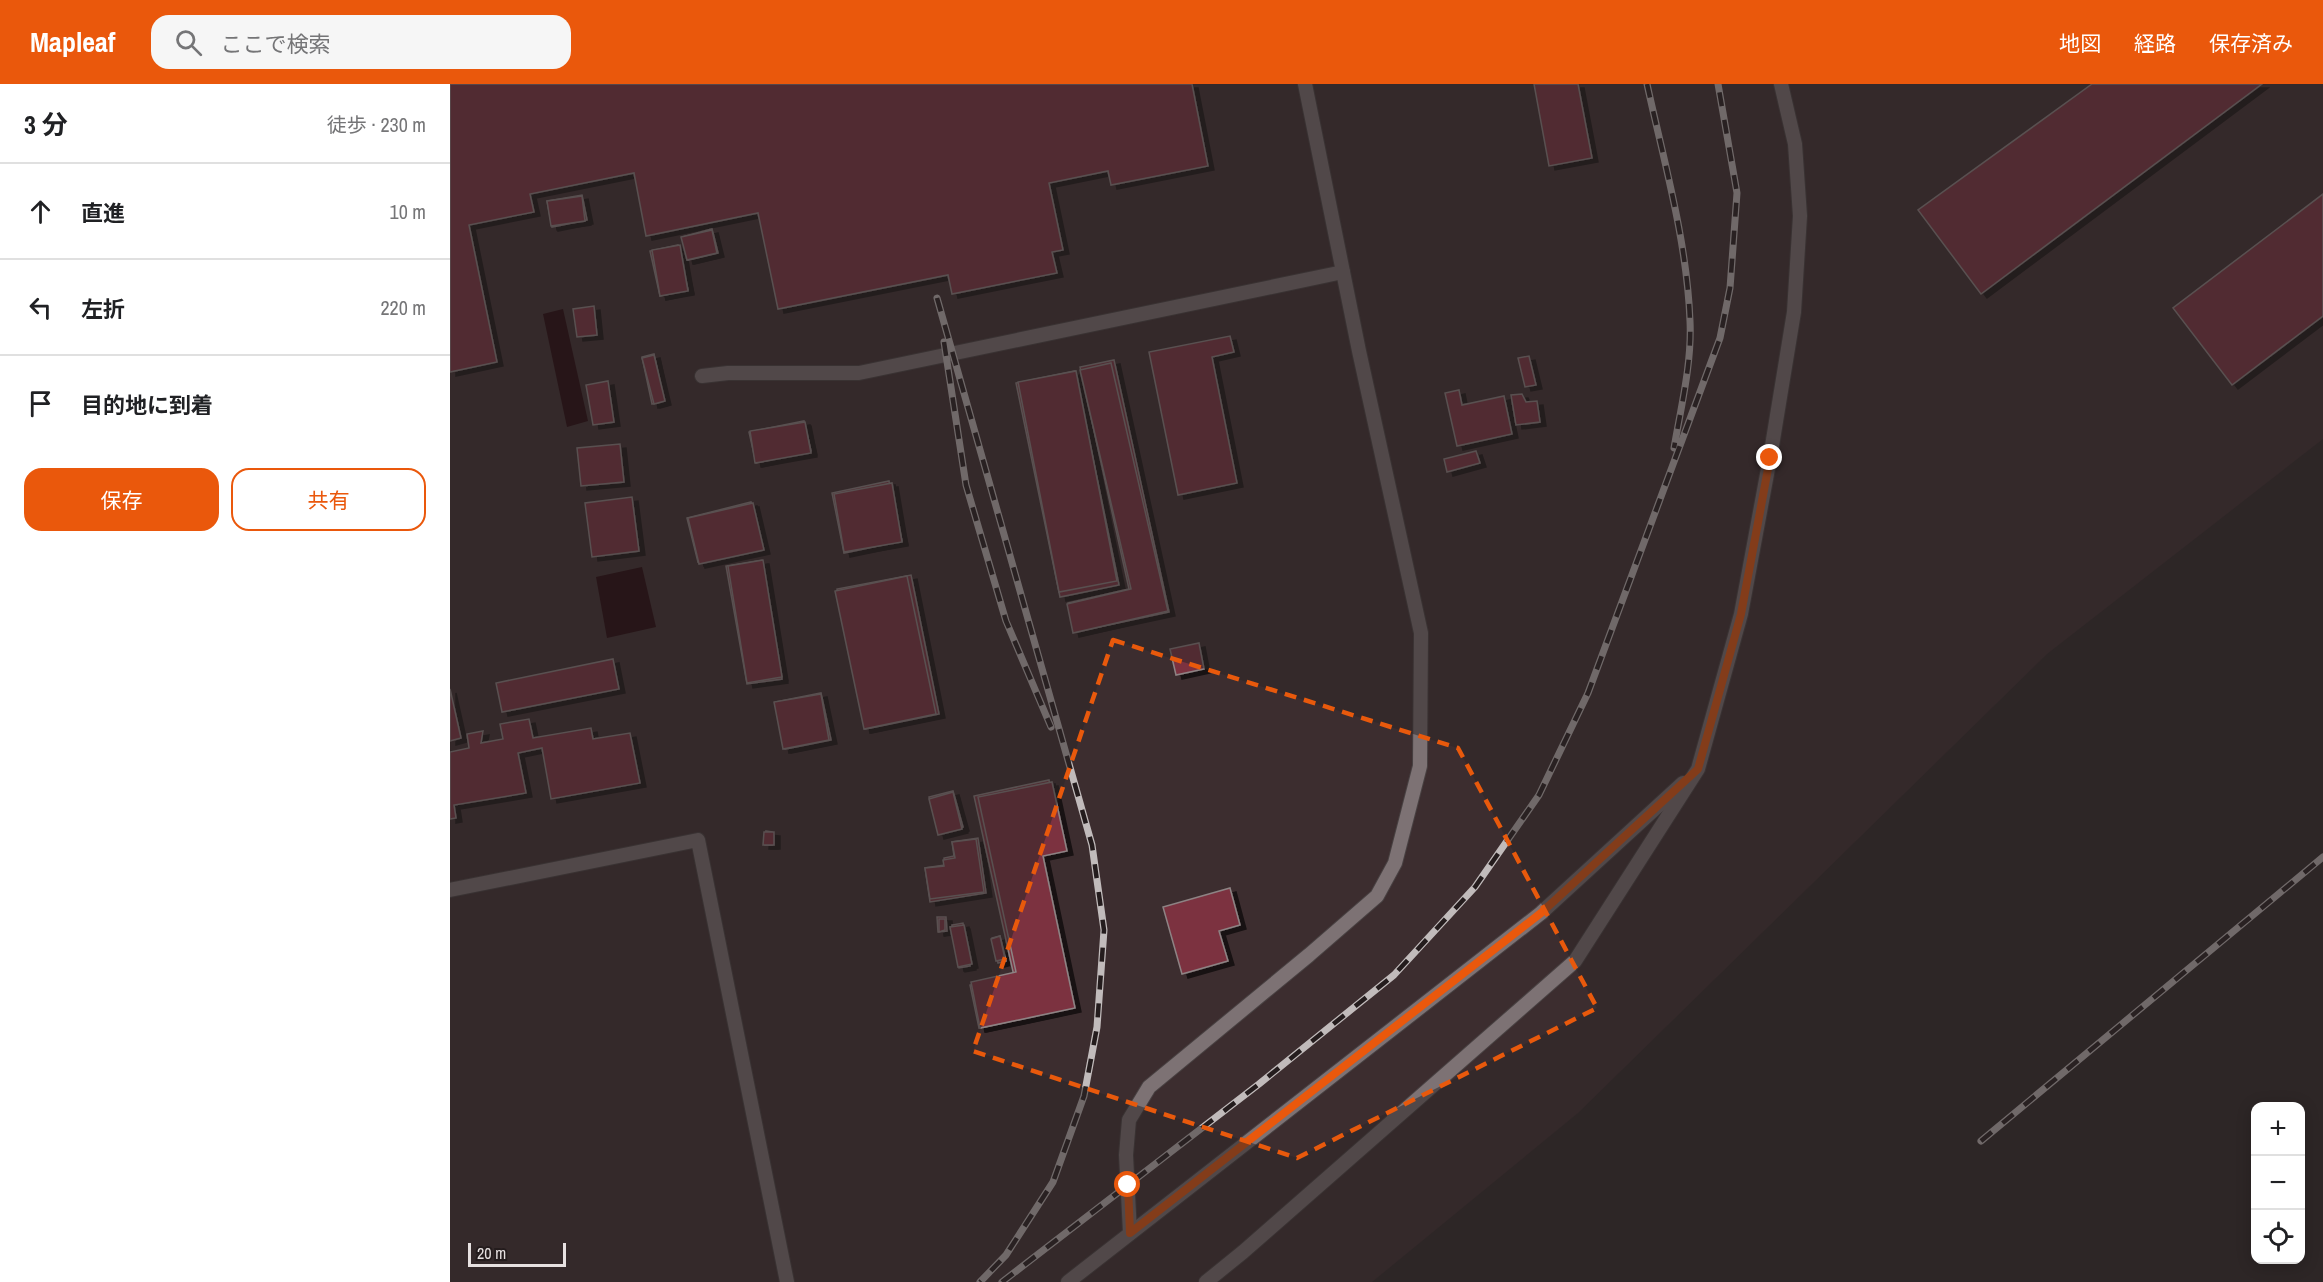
<!DOCTYPE html>
<html lang="ja">
<head>
<meta charset="utf-8">
<style>
	:root { --surface:#fff; --page:#f6f6f6; --text:#202124; --muted:#757577; --line:#e0e0e0; --accent:#ea580c }
	body { margin:0; font-family:"Archivo Narrow","Noto Sans JP",sans-serif; background:var(--page); color:var(--text) }
	.controls { position:absolute; right:18px; bottom:18px; display:grid; overflow:hidden; border-radius:12px; box-shadow:0 3px 15px #0003 }
	.controls button { width:54px; height:54px; display:grid; place-items:center; padding:0; border:0; border-bottom:2px solid var(--line); background:var(--surface); color:var(--text); font:30px sans-serif }
	.scale { position:absolute; left:18px; bottom:15px; width:98px; box-sizing:border-box; padding-left:6px; border:3px solid #e7e1e1; border-top:0; font-size:16px; line-height:21px; white-space:nowrap; color:#e7e1e1; -webkit-text-stroke:4px #241c1d; paint-order:stroke }
	.stop { position:absolute; width:18px; height:18px; margin:-14px; border:4px solid #ea580c; border-radius:50%; background:#fff }
	.stop.end { background:#ea580c; border-color:#fff; box-shadow:0 2px 6px #0008 }
	.list { margin:0; padding:0; list-style:none }
	h2 { display:flex; justify-content:space-between; align-items:center; height:78px; margin:0; padding:0 24px; font-size:26px }
	h2 small { font-size:20px; font-weight:400; color:var(--muted) }
	.list li { display:grid; grid-template-columns:39px 1fr auto; gap:18px; align-items:center; box-sizing:border-box; height:96px; padding:0 24px; border-top:2px solid var(--line) }
	.list b { display:block; font-size:22px; white-space:nowrap }
	.list em { font-size:20px; font-style:normal; color:var(--muted) }
	.actions { display:flex; gap:12px; padding:18px 24px }
	.actions a { flex:1; padding:14px 0; border:2px solid var(--accent); border-radius:18px; text-align:center; font-size:21px; color:var(--accent) }
	.actions .main { background:var(--accent); color:#fff }
	.icon { flex:none; width:33px; height:33px; fill:none; stroke:currentColor; stroke-width:2; stroke-linecap:round; stroke-linejoin:round }
	.map { position:relative; flex:none; width:1873px; height:1198px; overflow:hidden }
	header { display:flex; align-items:center; gap:36px; box-sizing:border-box; height:84px; padding:0 30px; background:var(--accent); color:#fff }
	header strong { font-size:28px }
	nav { display:flex; gap:33px; margin-inline-start:auto; font-size:21px }
	.search { width:420px; height:54px; background:var(--page); display:flex; align-items:center; gap:15px; box-sizing:border-box; padding:0 21px; border-radius:18px; color:var(--muted); font-size:22px }
	main { display:flex }
	aside { flex:1; background:var(--surface) }
	.map>svg:first-child { display:block }
	.built { fill:#3c2d2f }
	.water { fill:#200107 }
	.building { fill:#7b3341; stroke:#8e8384; stroke-width:1.5; filter:url(#shadow) }
	.lines { fill:none; stroke-linecap:round; stroke-linejoin:round }
	.lane-casing { stroke:#484142; stroke-width:16 }
	.lane { stroke:#7d7274; stroke-width:14 }
	.rail-casing { stroke:#c1bbbb; stroke-width:7 }
	.rail { stroke:#241c1d; stroke-width:4.5; stroke-dasharray:14; stroke-linecap:butt }
	.route { stroke:#ea580c; stroke-width:8 }
	.marked { fill:none; stroke:#e8590c; stroke-width:4.5; stroke-dasharray:12 8; stroke-linejoin:round }
</style>
</head>
<body>
<header>
<strong>Mapleaf</strong>
<div class="search"><svg class="icon" aria-label="search" viewBox="0 0 24 24"><circle cx="10" cy="10" r="6"/><path d="M15 15l6 6"/></svg>ここで検索</div>
<nav><a>地図</a><a>経路</a><a>保存済み</a></nav>
</header>
<main>
<aside>
<h2>3 分<small>徒歩 · 230 m</small></h2>
<ul class="list">
<li><svg class="icon" aria-label="ahead" viewBox="0 0 24 24"><path d="M12 20V5M6 11l6-6 6 6"/></svg><div><b>直進</b></div><em>10 m</em></li>
<li><svg class="icon" aria-label="left" viewBox="0 0 24 24"><path d="M17 20v-9H6M10 6l-5 5 5 5"/></svg><div><b>左折</b></div><em>220 m</em></li>
<li><svg class="icon" aria-label="arrive" viewBox="0 0 24 24"><path d="M6 21V4h12l-3 4 3 4H6"/></svg><div><b>目的地に到着</b></div></li>
</ul>
<div class="actions"><a class="main">保存</a><a>共有</a></div>
</aside>
<div class="map">
<svg width="1873" height="1198" viewBox="0 0 1873 1198">
	<defs>
		<filter id="shadow"><feDropShadow dx="6" dy="4" stdDeviation="0" flood-color="#0009"/></filter>
	</defs>
	<rect width="100%" height="100%" fill="#2e2627"/>
	<polygon class="built" points="0,0 1873,0 1873,355 1597,570 1128,1029 922,1198 0,1198"/>
	<g class="water">
		<polygon points="113,225 138,337 117,343 93,230"/>
		<polygon points="192,483 206,543 157,554 146,493"/>
	</g>
	<g class="building">
		<polygon points="0,0 742,0 758,82 661,101 658,87 599,99 613,166 602,168 607,189 502,210 498,191 328,225 308,129 196,152 184,89 80,110 84,128 19,141 47,278 0,288"/>
		<polygon points="1084,0 1128,0 1142,74 1099,82"/>
		<polygon points="1642,0 1812,0 1531,210 1468,126"/>
		<polygon points="1873,110 1873,232 1782,301 1723,224"/>
		<polygon points="132,111 137,136 102,143 97,117"/>
		<polygon points="132,112 135,137 101,142 97,117"/>
		<polygon points="262,145 268,169 238,176 232,153"/>
		<polygon points="262,146 267,169 237,176 231,153"/>
		<polygon points="228,161 238,206 210,212 200,167"/>
		<polygon points="230,161 238,207 210,212 202,166"/>
		<polygon points="144,222 147,251 127,253 123,225"/>
		<polygon points="780,252 784,268 762,273 787,399 728,411 699,268"/>
		<polygon points="204,270 214,317 202,320 192,273"/>
		<polygon points="204,271 215,317 204,320 192,274"/>
		<polygon points="1079,272 1086,301 1075,303 1068,274"/>
		<polygon points="664,276 719,528 625,548 618,519 679,505 630,283"/>
		<polygon points="661,279 718,527 623,549 617,520 681,505 630,286"/>
		<polygon points="625,287 669,501 610,513 566,299"/>
		<polygon points="626,287 667,497 609,508 568,298"/>
		<polygon points="158,297 164,338 143,341 136,301"/>
		<polygon points="1009,306 1012,321 1054,312 1062,350 1007,362 995,309"/>
		<polygon points="1072,310 1076,318 1087,317 1090,338 1066,341 1061,311"/>
		<polygon points="354,337 361,367 306,379 299,348"/>
		<polygon points="355,338 361,369 305,379 300,347"/>
		<polygon points="170,360 174,398 131,402 127,364"/>
		<polygon points="1026,367 1030,379 997,388 994,375"/>
		<polygon points="439,397 452,457 394,469 382,409"/>
		<polygon points="442,399 452,458 394,468 384,410"/>
		<polygon points="182,413 189,467 142,473 135,419"/>
		<polygon points="301,418 312,463 248,478 237,434"/>
		<polygon points="303,419 314,466 249,480 238,434"/>
		<polygon points="312,476 332,595 297,600 276,482"/>
		<polygon points="313,476 332,593 297,599 278,482"/>
		<polygon points="461,491 489,630 415,645 387,505"/>
		<polygon points="457,492 486,630 414,645 385,507"/>
		<polygon points="749,559 754,585 726,591 720,565"/>
		<polygon points="163,575 169,605 52,628 46,599"/>
		<polygon points="0,605 11,654 0,657"/>
		<polygon points="371,609 381,656 335,665 325,618"/>
		<polygon points="371,610 379,656 333,665 324,618"/>
		<polygon points="79,635 83,654 141,644 143,655 180,649 190,699 101,715 92,664 68,669 76,709 4,721 6,734 0,735 0,668 19,664 17,650 33,647 31,659 53,655 50,640"/>
		<polygon points="599,696 613,762 589,768 623,924 529,944 520,901 564,892 524,712"/>
		<polygon points="602,698 617,767 593,772 625,924 530,944 521,898 566,888 528,713"/>
		<polygon points="503,707 513,743 489,750 479,713"/>
		<polygon points="503,708 512,745 488,751 479,715"/>
		<polygon points="316,747 322,748 322,761 315,761"/>
		<polygon points="314,748 324,748 324,761 313,761"/>
		<polygon points="528,754 536,809 480,818 475,784 495,781 494,774 504,772 502,758"/>
		<polygon points="526,755 534,808 480,815 475,784 494,782 493,776 505,774 502,758"/>
		<polygon points="780,804 790,841 769,847 778,877 732,890 713,823"/>
		<polygon points="487,833 496,833 497,847 488,848"/>
		<polygon points="489,835 495,835 495,846 489,848"/>
		<polygon points="513,839 520,882 509,884 502,841"/>
		<polygon points="514,841 522,880 508,883 500,843"/>
		<polygon points="550,852 556,877 548,879 542,854"/>
		<polygon points="550,852 555,875 546,877 541,855"/>
	</g>
	<g class="lines">
		<g class="lane-casing">
			<g id="lane">
				<polyline points="252,292 278,289 409,289 893,188"/>
				<polyline points="0,806 248,756 337,1198"/>
				<polyline points="680,1149 676,1071 679,1036 699,1003 859,871 927,812 945,779 970,682 971,549 909,267 855,0"/>
				<polyline points="618,1198 1091,829 1233,699"/>
				<polyline points="756,1198 793,1168 1125,877 1248,685 1291,530 1320,374 1344,228 1350,132 1345,60 1331,0"/>
			</g>
		</g>
		<use href="#lane" class="lane"/>
		<g class="rail-casing">
			<g id="rail">
				<path d="M1197,0c17,78 40,157 43,237 2,42 -9,86 -16,127"/>
				<polyline points="487,214 642,761 654,846 647,943 634,1012 603,1098 556,1171 530,1198"/>
				<polyline points="494,258 516,401 556,537 601,643"/>
				<polyline points="1531,1057 1873,773"/>
				<polyline points="552,1198 809,1000 944,891 1025,803 1089,711 1138,609 1270,254 1280,204 1287,109 1268,0"/>
			</g>
		</g>
		<use href="#rail" class="rail"/>
	</g>
	<g class="lines">
		<polyline class="route" points="678,1101 680,1149 1091,829 1248,685 1291,530 1320,374"/>
	</g>
	<path d="M0 0H1873V1198H0ZM663,556l345,108 139,260 -300,150 -324,-107z" fill="#2e2627" fill-opacity=".55" fill-rule="evenodd"/>
	<path class="marked" d="M663,556l345,108 139,260 -300,150 -324,-107z"/>
</svg>
<div class="controls">
<button>+</button>
<button>−</button>
<button><svg class="icon" aria-label="locate" viewBox="0 0 24 24"><circle cx="12" cy="12" r="6"/><path d="M12 2v4M12 18v4M2 12h4M18 12h4"/></svg></button>
</div>
<div class="scale">20 m</div>
<div class="stop" style="left:678px;top:1101px"></div>
<div class="stop end" style="left:1320px;top:374px"></div>
</div>
</main>
</body>
</html>
